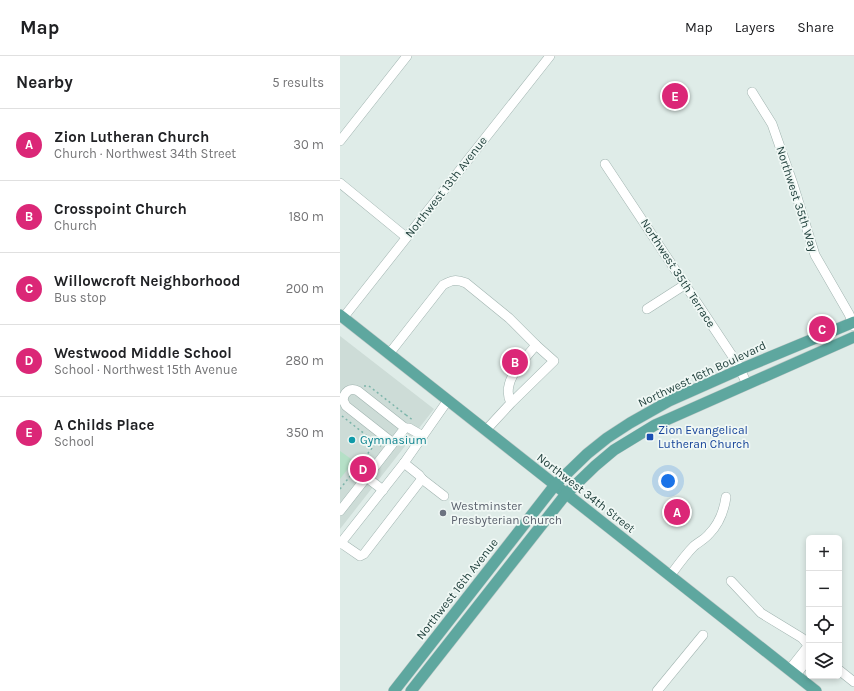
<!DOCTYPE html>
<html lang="en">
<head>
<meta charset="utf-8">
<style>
	:root { --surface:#fff; --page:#f6f6f6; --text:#202124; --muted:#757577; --line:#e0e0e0; --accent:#db2777 }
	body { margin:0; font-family:Karla,sans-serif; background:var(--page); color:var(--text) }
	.controls { position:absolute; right:12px; bottom:12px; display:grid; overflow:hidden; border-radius:6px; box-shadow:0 2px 6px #0003 }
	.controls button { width:36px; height:36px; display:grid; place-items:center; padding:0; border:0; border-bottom:1px solid var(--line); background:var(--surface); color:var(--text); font:20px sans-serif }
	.you { position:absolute; left:328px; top:425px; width:14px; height:14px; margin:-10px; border:3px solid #fff; border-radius:50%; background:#1a73e8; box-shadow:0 0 0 6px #1a73e833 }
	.badge { display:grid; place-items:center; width:26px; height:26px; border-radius:50%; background:var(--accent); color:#fff; font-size:13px; font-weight:700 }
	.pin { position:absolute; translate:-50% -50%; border:2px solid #fff; box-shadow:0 1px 4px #0006 }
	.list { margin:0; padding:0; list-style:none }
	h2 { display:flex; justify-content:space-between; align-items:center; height:52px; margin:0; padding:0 16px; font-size:17px }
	h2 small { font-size:13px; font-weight:400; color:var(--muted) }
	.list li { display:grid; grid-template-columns:26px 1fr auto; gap:12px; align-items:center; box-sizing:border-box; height:72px; padding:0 16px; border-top:1px solid var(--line) }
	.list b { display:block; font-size:15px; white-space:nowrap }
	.list p { margin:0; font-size:13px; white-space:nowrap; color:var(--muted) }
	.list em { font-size:13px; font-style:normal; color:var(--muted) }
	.icon { flex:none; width:22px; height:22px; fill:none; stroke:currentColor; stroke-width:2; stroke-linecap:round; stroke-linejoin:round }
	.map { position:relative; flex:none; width:514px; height:635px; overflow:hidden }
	header { display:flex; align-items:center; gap:24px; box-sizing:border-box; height:56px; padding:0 20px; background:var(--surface); border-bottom:1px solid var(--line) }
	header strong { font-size:19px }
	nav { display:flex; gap:22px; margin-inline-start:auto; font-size:14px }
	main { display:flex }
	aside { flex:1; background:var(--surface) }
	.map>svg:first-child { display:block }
	.built { fill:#cddcd7 }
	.green { fill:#b5e0c7 }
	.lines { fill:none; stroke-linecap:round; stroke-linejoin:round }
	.minor-casing { stroke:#a1b4b0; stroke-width:10 }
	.major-casing { stroke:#c0c9c8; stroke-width:12 }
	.path { stroke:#7cb4aa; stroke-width:1.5; stroke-dasharray:2 3; stroke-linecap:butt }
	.minor { stroke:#fff; stroke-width:9 }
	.major { stroke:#5ea79f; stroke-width:11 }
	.transit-dot { fill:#1a4fb4; stroke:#f0f8f5; stroke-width:1.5 }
	.culture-dot { fill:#0f9aa8; stroke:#f0f8f5; stroke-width:1.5 }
	.worship-dot { fill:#6b7280; stroke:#f0f8f5; stroke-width:1.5 }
	.labels { text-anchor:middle; stroke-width:3.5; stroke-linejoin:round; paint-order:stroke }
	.street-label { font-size:12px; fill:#1e3e3a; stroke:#f0f8f5 }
	.transit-label { font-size:12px; fill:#164399; stroke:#f0f8f5; text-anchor:start }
	.culture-label { font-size:12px; fill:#0d838f; stroke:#f0f8f5; text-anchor:start }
	.worship-label { font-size:12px; fill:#5b616d; stroke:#f0f8f5; text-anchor:start }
</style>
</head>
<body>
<header>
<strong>Map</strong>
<nav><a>Map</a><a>Layers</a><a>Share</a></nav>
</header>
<main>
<aside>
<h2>Nearby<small>5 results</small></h2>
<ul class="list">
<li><span class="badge">A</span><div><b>Zion Lutheran Church</b><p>Church · Northwest 34th Street</p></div><em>30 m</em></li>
<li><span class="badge">B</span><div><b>Crosspoint Church</b><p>Church</p></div><em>180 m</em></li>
<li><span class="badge">C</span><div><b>Willowcroft Neighborhood</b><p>Bus stop</p></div><em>200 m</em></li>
<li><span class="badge">D</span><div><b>Westwood Middle School</b><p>School · Northwest 15th Avenue</p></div><em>280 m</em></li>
<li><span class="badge">E</span><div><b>A Childs Place</b><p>School</p></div><em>350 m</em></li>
</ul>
</aside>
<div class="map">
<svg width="514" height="635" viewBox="0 0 514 635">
	<rect width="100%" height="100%" fill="#dfece8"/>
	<polygon class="built" points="0,280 94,353 0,473"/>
	<polygon class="green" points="0,395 14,405 0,423"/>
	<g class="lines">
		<g class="minor-casing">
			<g id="minor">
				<polyline points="412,36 432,68 453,128 475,199 509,258 514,270"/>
				<polyline points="0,85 67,0"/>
				<polyline points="265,108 397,307 407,328"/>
				<polyline points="0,127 66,181"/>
				<polyline points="307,253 346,228"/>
				<polyline points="3,262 210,0"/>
				<path d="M49,298l54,-69c9,-5 13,-6 23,-2l43,35 27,27"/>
				<path d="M146,374l25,-27 43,-42 -18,-16c-12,15 -36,37 -25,58"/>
				<path d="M53,387l-47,-37 -3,-6c1,-8 7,-13 15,-9l47,37"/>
				<polyline points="26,421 43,434"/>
				<polyline points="82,423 104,440"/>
				<polyline points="0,455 65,372 69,372 83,380"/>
				<polyline points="1,487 20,500 24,498 81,424 82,423 79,419 64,407"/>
				<polyline points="0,488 64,407 108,344"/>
				<path d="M330,520c8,-11 15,-21 24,-30 5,-4 11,-7 15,-12 10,-10 15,-23 17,-37"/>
				<polyline points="391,525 421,557 462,582 469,590"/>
				<polyline points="449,614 468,590"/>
				<polyline points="499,614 514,626"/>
				<polyline points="456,619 469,602"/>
				<polyline points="317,635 363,579"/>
			</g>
		</g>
		<g class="major-casing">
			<g id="major">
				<polyline points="0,259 476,635"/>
				<polyline points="54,635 215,429 247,398 267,382 290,367 329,345 401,313 514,266"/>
				<polyline points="71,635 226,438 255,410 274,394 315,369 514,281"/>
			</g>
		</g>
		<g class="path">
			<polyline points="24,330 29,330 66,359 64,361"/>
			<polyline points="66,359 74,365"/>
			<polyline points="36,387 41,390"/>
			<polyline points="0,433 36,387 2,360"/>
		</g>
		<use href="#minor" class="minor"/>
		<use href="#major" class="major"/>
	</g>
	<rect class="transit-dot" x="306" y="377" width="8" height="8" rx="2"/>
	<circle class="culture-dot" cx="12" cy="384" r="4"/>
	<circle class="worship-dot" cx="103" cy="457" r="4"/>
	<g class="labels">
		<g class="street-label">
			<text transform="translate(106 131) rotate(-52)" y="4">Northwest 13th Avenue</text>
			<text transform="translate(457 143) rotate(72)" y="4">Northwest 35th Way</text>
			<text transform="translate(338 217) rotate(57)" y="4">Northwest 35th Terrace</text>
			<text transform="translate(362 318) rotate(-25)" y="4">Northwest 16th Boulevard</text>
			<text transform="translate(246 437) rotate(38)" y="4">Northwest 34th Street</text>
			<text transform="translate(117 533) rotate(-52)" y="4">Northwest 16th Avenue</text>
		</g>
		<g class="transit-label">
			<text x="318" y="378">Zion Evangelical<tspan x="318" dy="14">Lutheran Church</tspan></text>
		</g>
		<g class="culture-label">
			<text x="20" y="388">Gymnasium</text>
		</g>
		<g class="worship-label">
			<text x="111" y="454">Westminster<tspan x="111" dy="14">Presbyterian Church</tspan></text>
		</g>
	</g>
</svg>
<div class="controls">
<button>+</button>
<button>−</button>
<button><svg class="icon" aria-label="locate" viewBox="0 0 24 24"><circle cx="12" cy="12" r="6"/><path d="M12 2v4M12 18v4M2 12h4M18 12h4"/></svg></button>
<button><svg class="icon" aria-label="layers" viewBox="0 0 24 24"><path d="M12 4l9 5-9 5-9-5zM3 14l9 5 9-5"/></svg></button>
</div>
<div class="you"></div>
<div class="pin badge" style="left:337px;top:456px">A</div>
<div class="pin badge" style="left:175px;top:306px">B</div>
<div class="pin badge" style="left:482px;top:273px">C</div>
<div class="pin badge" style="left:23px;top:413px">D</div>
<div class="pin badge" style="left:335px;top:40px">E</div>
</div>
</main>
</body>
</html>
